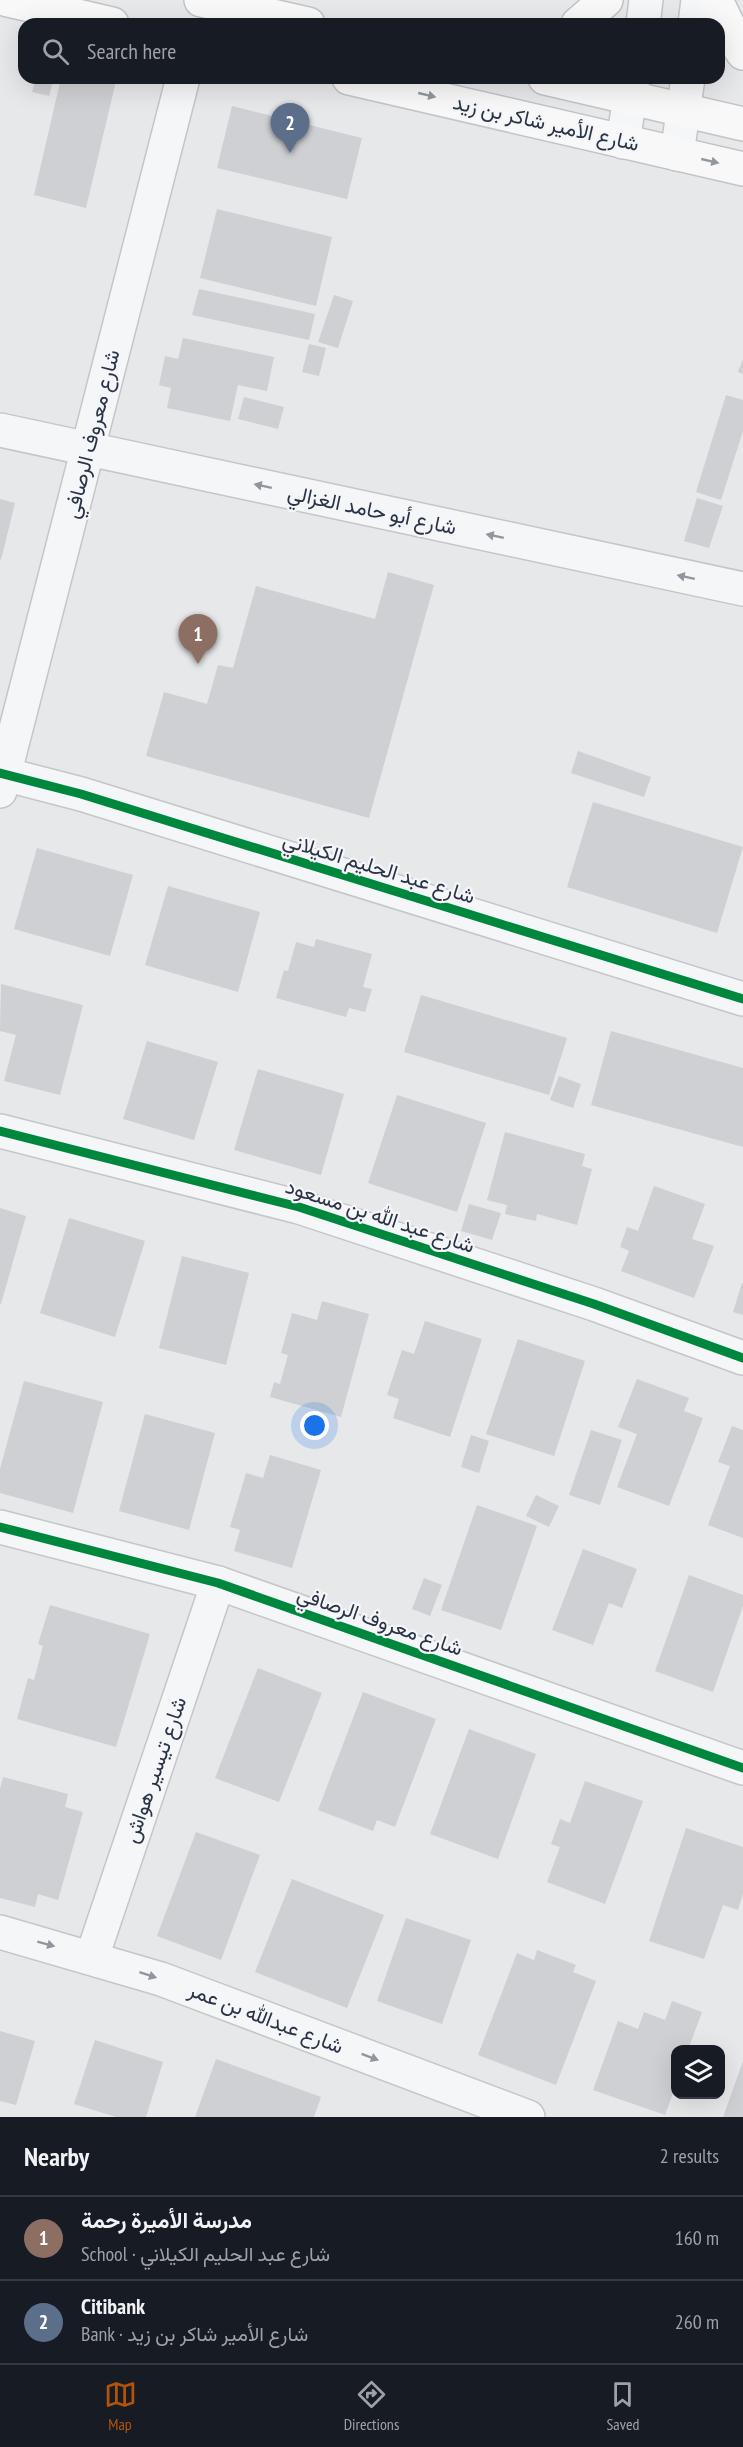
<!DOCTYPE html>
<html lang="en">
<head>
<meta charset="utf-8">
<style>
	:root { --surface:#171b24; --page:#20242c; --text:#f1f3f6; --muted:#9ea1a6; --line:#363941; --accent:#b45309 }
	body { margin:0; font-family:"PT Sans Narrow",Vazirmatn,sans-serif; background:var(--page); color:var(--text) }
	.controls { position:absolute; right:18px; bottom:18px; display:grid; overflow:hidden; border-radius:12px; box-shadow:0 6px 24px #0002 }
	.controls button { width:54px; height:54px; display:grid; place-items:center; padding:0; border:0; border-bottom:2px solid var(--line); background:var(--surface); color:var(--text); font:30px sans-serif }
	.you { position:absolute; left:315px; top:1426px; width:21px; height:21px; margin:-15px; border:4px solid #fff; border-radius:50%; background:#1a73e8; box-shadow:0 0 0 9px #1a73e833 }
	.badge { display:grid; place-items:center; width:39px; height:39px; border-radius:50%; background:var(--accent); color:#fff; font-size:20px; font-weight:700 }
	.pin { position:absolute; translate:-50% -50px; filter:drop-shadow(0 2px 3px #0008) }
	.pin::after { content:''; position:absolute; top:32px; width:21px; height:18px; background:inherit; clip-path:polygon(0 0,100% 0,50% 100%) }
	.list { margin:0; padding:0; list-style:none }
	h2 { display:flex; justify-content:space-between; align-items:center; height:78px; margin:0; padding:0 24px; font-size:26px }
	h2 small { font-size:20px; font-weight:400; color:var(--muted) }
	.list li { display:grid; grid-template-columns:39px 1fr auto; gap:18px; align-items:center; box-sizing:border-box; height:84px; padding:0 24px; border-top:2px solid var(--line) }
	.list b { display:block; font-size:22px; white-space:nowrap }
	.list p { margin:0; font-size:20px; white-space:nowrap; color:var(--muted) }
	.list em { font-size:20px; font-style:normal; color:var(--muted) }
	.icon { flex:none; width:33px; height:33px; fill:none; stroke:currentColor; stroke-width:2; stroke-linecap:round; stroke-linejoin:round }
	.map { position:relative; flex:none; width:743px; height:2117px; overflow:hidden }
	.search { position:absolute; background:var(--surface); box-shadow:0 6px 24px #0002; left:18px; right:18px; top:18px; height:66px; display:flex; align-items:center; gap:15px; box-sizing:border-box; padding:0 21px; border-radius:18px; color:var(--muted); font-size:22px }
	.sheet { height:246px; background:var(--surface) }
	nav { display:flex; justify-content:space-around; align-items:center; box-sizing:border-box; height:84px; border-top:2px solid var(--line); background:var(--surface); font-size:16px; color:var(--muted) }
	nav a { display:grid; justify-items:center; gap:3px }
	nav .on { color:var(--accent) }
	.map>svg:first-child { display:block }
	.building { fill:#ced0d3 }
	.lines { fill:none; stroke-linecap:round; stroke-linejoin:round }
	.minor-casing { stroke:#c4c6c8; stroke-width:36 }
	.tertiary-casing { stroke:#c4c6c8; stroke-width:36 }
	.primary-casing { stroke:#c2c5c8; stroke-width:36 }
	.minor { stroke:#f5f6f7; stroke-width:33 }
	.tertiary { stroke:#f5f6f7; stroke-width:33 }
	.primary { stroke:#f8f8f8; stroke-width:33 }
	.cycleway-casing { stroke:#f4f6f9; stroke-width:13 }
	.cycleway { stroke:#00873e; stroke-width:9 }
	.oneway { fill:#92969e }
	.oneway2 { fill:#90959e }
	.labels { text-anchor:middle; stroke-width:4.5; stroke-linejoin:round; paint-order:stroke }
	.street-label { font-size:21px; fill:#2b3445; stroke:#f4f6f9 }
</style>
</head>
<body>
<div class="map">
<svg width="743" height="2117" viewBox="0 0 743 2117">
	<rect width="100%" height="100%" fill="#e6e8ea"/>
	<g class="building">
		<polygon points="36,78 54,78 49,96 32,92"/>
		<polygon points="61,78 104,78 116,81 86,208 34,195"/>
		<polygon points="232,106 362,138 347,199 217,168"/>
		<polygon points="217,209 332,237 316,306 200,278"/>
		<polygon points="199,289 315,314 309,340 192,315"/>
		<polygon points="334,295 353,301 338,348 318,342"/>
		<polygon points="183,338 274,357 267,391 238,385 230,421 167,408 171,388 159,385 165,356 178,359"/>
		<polygon points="309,344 326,348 319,376 302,372"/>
		<polygon points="743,359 743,374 738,372"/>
		<polygon points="726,395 743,400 743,431 721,500 696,492"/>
		<polygon points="244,397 284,407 278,429 238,419"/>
		<polygon points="697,498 723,506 709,548 684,541"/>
		<polygon points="0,499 15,503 1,560 0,559"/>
		<polygon points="388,572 434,585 369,818 146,756 164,692 207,704 218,665 233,668 256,586 375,619"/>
		<polygon points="578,751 651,777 644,797 571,773"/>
		<polygon points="593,802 743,847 717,933 567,887"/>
		<polygon points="37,848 133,875 110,956 14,929"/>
		<polygon points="168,886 260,912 238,992 145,965"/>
		<polygon points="316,939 372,954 363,987 372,989 365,1012 349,1008 346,1017 276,998 284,970 288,971 296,942 314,947"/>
		<polygon points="1,984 83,1005 60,1095 4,1081 16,1035 0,1031"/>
		<polygon points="421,995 567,1038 549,1095 404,1052"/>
		<polygon points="611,1031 743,1068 743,1147 591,1105"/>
		<polygon points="147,1041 218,1062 194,1140 123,1119"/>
		<polygon points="258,1069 344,1094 321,1175 234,1150"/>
		<polygon points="559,1076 581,1084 573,1108 550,1100"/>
		<polygon points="397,1095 486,1123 457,1212 368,1183"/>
		<polygon points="505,1132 585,1154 582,1166 592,1169 577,1225 537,1214 536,1221 505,1214 507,1205 487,1200"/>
		<polygon points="654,1186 705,1204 692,1239 714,1246 694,1298 621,1271 629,1251 620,1247 627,1227 638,1231"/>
		<polygon points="469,1204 501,1213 492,1240 461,1231"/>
		<polygon points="0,1208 26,1216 1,1304 0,1304"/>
		<polygon points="69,1218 145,1241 115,1337 40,1313"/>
		<polygon points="182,1256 249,1273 226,1365 159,1348"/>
		<polygon points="742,1283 743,1283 743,1315 733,1312"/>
		<polygon points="322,1301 369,1314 341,1417 270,1397 274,1382 280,1384 288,1355 281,1353 292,1313 317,1320"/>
		<polygon points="425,1321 482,1339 450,1437 393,1418 399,1399 387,1395 402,1350 414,1354"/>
		<polygon points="518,1339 585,1361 554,1456 486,1434"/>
		<polygon points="637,1379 689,1398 684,1411 703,1418 669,1506 617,1487 637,1434 618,1427"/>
		<polygon points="24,1381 103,1402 73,1513 0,1493 0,1469"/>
		<polygon points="145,1414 215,1433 189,1530 119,1511"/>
		<polygon points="732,1426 743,1430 743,1538 708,1525 730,1466 718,1462"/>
		<polygon points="591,1430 622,1440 600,1505 569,1495"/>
		<polygon points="471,1435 489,1441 479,1473 461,1467"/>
		<polygon points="270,1455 321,1470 292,1568 234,1551 240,1530 230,1527 246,1473 263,1478"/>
		<polygon points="536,1495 559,1506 549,1527 526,1516"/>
		<polygon points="477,1505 537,1526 501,1630 441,1610"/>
		<polygon points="583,1549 637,1569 622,1608 609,1603 593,1645 552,1630"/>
		<polygon points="689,1575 743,1595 743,1606 713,1692 655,1671"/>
		<polygon points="424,1578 442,1585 430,1616 412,1609"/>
		<polygon points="50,1605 150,1634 116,1747 17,1719 28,1678 34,1680 43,1646 38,1644"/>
		<polygon points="258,1668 322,1693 279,1802 215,1778"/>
		<polygon points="363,1692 436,1719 395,1827 377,1820 373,1831 318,1810"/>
		<polygon points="469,1729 536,1754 498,1859 430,1834"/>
		<polygon points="3,1777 68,1794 65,1807 83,1812 58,1900 38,1894 35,1907 0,1898 0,1789"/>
		<polygon points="585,1781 643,1801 605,1904 547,1882 560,1847 551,1844 560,1819 570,1823"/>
		<polygon points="686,1828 743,1847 743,1894 738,1910 723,1905 704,1959 649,1941"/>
		<polygon points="196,1832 260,1855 221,1960 157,1936"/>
		<polygon points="292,1879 384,1915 347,2008 255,1972"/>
		<polygon points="406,1918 471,1940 442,2024 377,2001"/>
		<polygon points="537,1950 576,1965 573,1972 596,1981 556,2085 478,2055 517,1953 534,1960"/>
		<polygon points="672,2001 702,2012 688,2050 676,2050 676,2085 665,2115 593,2090 618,2021 638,2029 644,2012 665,2020"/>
		<polygon points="0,2031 35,2041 16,2105 0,2101"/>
		<polygon points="95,2040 163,2062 146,2117 116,2117 74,2104"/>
		<polygon points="216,2059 321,2097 314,2117 195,2117"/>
		<polygon points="743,2061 743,2117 723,2117"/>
	</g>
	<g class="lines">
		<g class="minor-casing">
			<g id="minor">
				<polyline points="0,430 743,589"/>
				<polyline points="0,773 81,794 743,999"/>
				<polyline points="0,791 183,78"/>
				<polyline points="0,1131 299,1207 594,1304 743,1358"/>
				<polyline points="0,1527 218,1583 743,1768"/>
				<polyline points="0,1932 161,1979 528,2117"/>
				<polyline points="92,1957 218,1583"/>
			</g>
		</g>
		<g class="tertiary-casing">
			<g id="tertiary">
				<polyline points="643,24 646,0"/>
				<polyline points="695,24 698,0"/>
				<polyline points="623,142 633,78"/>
				<polyline points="677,154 688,78"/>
			</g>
		</g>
		<g class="primary-casing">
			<g id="primary">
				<polyline points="8,0 112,24"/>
				<polyline points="201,0 308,24"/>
				<polyline points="716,0 737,44 743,53"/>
				<polyline points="578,24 606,0"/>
				<polyline points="349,78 743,169"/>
				<polyline points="545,78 743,124"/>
			</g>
		</g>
		<use href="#minor" class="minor"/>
		<use href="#tertiary" class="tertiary"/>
		<use href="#primary" class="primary"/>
		<g class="cycleway-casing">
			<g id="cycleway">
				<polyline points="0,773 81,794 743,999"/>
				<polyline points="0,1131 299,1207 594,1304 743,1358"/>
				<polyline points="0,1527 218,1583 743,1768"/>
			</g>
		</g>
		<use href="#cycleway" class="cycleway"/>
	</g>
	<defs><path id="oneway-solid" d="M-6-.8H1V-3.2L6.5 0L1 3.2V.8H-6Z" transform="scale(1.5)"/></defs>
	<g class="oneway">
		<use href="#oneway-solid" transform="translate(427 95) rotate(13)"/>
		<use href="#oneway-solid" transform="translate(710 161) rotate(13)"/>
	</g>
	<g class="oneway2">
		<use href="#oneway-solid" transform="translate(263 486) rotate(-168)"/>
		<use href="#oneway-solid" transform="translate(495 536) rotate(-168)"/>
		<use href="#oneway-solid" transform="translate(686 577) rotate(-168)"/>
		<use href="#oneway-solid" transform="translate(46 1944) rotate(15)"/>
		<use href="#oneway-solid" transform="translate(148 1975) rotate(18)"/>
		<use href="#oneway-solid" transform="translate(370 2057) rotate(21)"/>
	</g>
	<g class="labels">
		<g class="street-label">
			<text transform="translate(546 123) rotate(13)" y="7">شارع الأمير شاكر بن زيد</text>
			<text transform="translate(92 434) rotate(-76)" y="7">شارع معروف الرصافي</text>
			<text transform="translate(372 510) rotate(12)" y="7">شارع أبو حامد الغزالي</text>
			<text transform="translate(379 868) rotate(17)" y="7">شارع عبد الحليم الكيلاني</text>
			<text transform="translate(380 1216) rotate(18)" y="7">شارع عبد الله بن مسعود</text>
			<text transform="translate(380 1621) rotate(19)" y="7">شارع معروف الرصافي</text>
			<text transform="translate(155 1770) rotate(-71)" y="7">شارع تيسير هواش</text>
			<text transform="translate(266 2018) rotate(21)" y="7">شارع عبدالله بن عمر</text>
		</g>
	</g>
</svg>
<div class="controls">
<button><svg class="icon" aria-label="layers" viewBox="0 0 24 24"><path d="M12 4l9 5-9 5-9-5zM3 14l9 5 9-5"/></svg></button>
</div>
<div class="you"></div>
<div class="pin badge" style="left:198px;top:664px;background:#8d6e63">1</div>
<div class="pin badge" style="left:290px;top:153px;background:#5c6f8a">2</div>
<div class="search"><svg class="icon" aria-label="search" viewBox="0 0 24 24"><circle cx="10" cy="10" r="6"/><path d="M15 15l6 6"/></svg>Search here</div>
</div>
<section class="sheet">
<h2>Nearby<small>2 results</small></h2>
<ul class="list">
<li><span class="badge" style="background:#8d6e63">1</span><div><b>مدرسة الأميرة رحمة</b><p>School · شارع عبد الحليم الكيلاني</p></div><em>160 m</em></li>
<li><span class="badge" style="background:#5c6f8a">2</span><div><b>Citibank</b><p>Bank · شارع الأمير شاكر بن زيد</p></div><em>260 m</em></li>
</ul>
</section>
<nav>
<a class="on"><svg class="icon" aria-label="map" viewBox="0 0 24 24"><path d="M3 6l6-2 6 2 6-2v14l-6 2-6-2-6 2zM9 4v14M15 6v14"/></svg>Map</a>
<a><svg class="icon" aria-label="directions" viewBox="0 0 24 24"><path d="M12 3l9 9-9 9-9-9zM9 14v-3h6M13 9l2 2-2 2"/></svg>Directions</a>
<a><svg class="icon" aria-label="saved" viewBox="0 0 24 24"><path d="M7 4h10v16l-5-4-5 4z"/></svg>Saved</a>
</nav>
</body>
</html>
